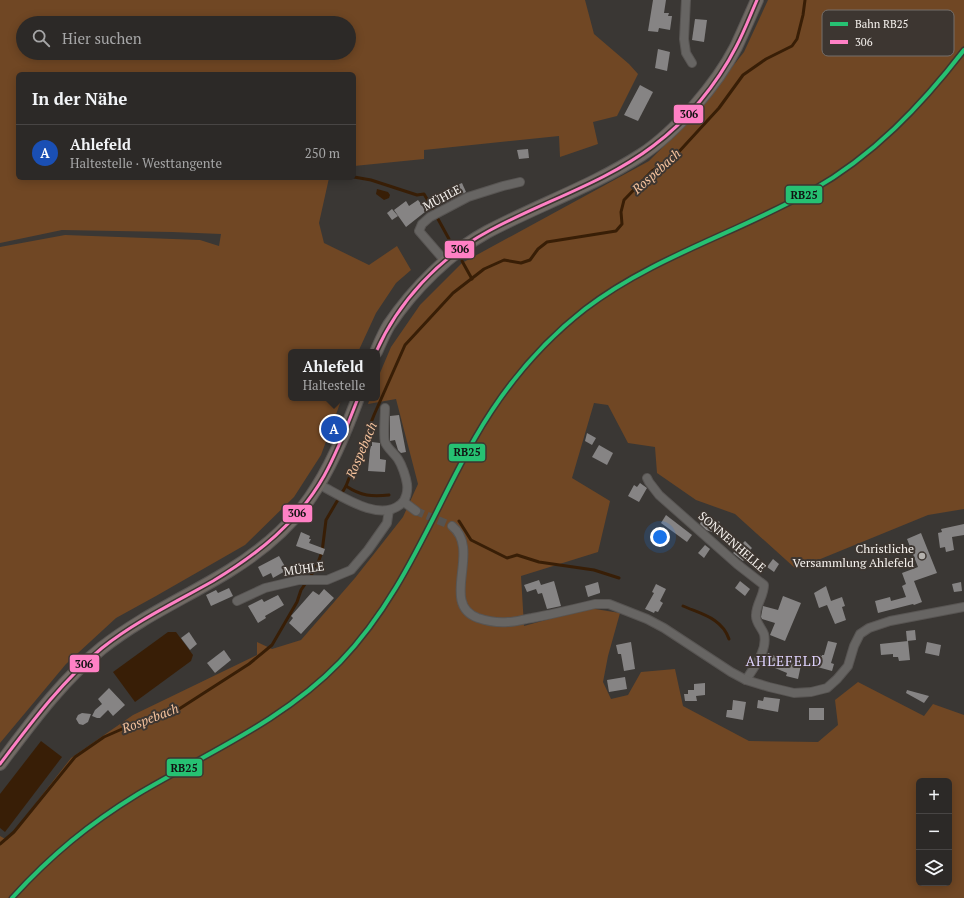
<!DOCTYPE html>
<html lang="de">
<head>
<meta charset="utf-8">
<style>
	:root { --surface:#2c2927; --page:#383533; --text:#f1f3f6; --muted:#a6a6a7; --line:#484544; --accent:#8c9099 }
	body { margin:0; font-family:"PT Serif",serif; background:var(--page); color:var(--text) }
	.controls { position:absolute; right:12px; bottom:12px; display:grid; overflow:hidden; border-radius:6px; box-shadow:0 2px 10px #0003 }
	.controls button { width:36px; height:36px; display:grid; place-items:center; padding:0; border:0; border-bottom:1px solid var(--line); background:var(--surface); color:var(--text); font:20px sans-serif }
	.you { position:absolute; left:660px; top:537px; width:14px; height:14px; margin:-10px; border:3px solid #fff; border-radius:50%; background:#1a73e8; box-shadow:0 0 0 6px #1a73e833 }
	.badge { display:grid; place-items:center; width:26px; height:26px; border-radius:50%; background:var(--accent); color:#fff; font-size:13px; font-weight:700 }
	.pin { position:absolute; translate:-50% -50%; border:2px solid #fff; box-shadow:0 1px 4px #0006 }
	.popup { position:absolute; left:288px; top:349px; width:92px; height:52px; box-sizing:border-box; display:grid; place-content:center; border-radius:6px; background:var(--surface); filter:drop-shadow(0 1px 3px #0005); font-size:13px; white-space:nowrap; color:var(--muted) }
	.popup b { font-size:15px; color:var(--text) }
	.popup::after { content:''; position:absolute; left:50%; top:100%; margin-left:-8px; border:8px solid transparent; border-top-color:var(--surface) }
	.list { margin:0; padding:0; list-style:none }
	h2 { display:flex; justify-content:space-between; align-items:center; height:52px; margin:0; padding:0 16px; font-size:17px }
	h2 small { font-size:13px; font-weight:400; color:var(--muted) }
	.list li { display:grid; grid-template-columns:26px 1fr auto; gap:12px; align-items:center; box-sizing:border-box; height:56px; padding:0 16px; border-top:1px solid var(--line) }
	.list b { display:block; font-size:15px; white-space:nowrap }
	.list p { margin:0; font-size:13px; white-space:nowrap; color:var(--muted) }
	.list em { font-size:13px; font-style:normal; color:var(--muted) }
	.icon { flex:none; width:22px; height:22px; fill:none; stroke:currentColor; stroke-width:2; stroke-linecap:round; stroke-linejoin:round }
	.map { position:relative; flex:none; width:964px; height:898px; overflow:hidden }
	.search { position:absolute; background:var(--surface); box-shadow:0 2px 10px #0003; left:16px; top:16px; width:340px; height:44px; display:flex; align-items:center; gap:10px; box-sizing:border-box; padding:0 14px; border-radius:22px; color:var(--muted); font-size:15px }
	.panel { position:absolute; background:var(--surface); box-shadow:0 2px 10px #0003; left:16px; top:72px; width:340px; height:108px; border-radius:6px }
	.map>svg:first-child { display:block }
	.green { fill:#704724; fill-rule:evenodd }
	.water { fill:#381e06 }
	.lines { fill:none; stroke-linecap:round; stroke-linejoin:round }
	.stream { stroke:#381e06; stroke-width:3 }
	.building { fill:#868484 }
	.minor-tunnel { stroke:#565350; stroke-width:8; stroke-dasharray:8 4; stroke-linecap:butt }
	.minor-casing { stroke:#585553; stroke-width:10 }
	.primary-casing { stroke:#585553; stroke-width:14 }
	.minor { stroke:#676563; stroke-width:8 }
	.primary { stroke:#716a64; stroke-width:12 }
	.bus-1-casing { stroke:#3d3631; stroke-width:6 }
	.bus-1 { stroke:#ff80c5; stroke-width:3 }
	.rail-1-casing { stroke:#3d3631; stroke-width:7 }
	.rail-1 { stroke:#26c172; stroke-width:4 }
	.poi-dot { fill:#b4b1ad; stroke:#3d3631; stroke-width:1.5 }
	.labels { text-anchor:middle; stroke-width:4; stroke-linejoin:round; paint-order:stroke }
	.street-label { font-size:12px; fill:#f6f2ee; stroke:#3d3631 }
	.poi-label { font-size:12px; fill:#f6f2ee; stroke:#3d3631; text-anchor:end }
	.water-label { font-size:13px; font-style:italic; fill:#f6c39d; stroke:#3d3631 }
	.quarter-label { font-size:14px; letter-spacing:1px; fill:#dfd3fe; stroke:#3d3631 }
	.key { fill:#3d3631; stroke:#746e6a; stroke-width:1 }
	.key-label { font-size:11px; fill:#f6f2ee }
	.line-badge { stroke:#3d3631; stroke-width:1.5 }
	.pale-badge-label { font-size:11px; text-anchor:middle; font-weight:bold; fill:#111 }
</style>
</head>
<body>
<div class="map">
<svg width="964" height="898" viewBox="0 0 964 898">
	<rect width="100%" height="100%" fill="#3a3734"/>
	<g class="green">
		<path d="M0,0h585l9,34 35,30 9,10 -21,42 -24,6 5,22 -38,13 -1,-21 -135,14v9l-70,7v-92h-336v104h311l-10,45 5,20 45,22 28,-19 14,24 -15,13 -20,30 -18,39h-67v46h51l-21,57 -27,42 -49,48 -89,51 -40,22 -50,46 -66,79v-496l65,-12 135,5 19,6 2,-12 -49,-2 -110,-2 -62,13zM23,23h326v30h-326z"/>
		<path d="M768,0h196v509l-36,6 -132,54 -61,-55 -39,-14 -39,-27 -2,-26 -27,-4 -20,-38 -14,-2 -22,75 38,23 -12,51 -77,24 3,50 65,-18 31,5 -12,43 -5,26 8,17 17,-4 13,-23 34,-3 8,37 66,35 69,1 20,-17 -3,-25 23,-18 66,34 9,-12 31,11v183h-964v-62l7,4 64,-82 62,-43 124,-60v-13l15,7 29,-9 54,-62 48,-61 15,-33 -22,-85 -28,5 2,-6h7v-18l14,-33 29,-42 42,-42 187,-102 43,-43 52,-66zM919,781h30v102h-30z"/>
	</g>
	<g class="water">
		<polygon points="377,189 388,192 390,195 389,198 384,200 376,194"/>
		<polygon points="168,632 176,632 193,655 191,661 135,702 113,672"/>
		<polygon points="41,741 62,757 5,832 0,828 0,794"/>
	</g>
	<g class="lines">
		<g class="stream">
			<polyline points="354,177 371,180 417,195 424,194 433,209"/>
			<polyline points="438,219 449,239"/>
			<polyline points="462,261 472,279"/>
			<path d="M346,486c15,10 26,11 43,9"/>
			<polyline points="459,521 471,540 507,558 517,555 539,562 594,570 619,578"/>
			<path d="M683,606c18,8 39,12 46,33"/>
			<polyline points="0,844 14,832 75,757 104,737 147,718 179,709 249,664 272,645 297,602 301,590 316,568 322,552 326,520 346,486 374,415 405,345 453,293 484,269 504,260 521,263 530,260 538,249 547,242 616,231 622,224 621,212 624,200 652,171 675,156 719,108 743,75 766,59 792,46 797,39 803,15 805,0"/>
		</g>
	</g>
	<g class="building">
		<polygon points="653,0 666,0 664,13 669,13 668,16 672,16 670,30 659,28 658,32 648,31"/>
		<polygon points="695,19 707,20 704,42 692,40"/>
		<polygon points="658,49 670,52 667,71 655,68"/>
		<polygon points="640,85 653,92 638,121 624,115"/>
		<polygon points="528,149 529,158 519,159 517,150"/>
		<polygon points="462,183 466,192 445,203 441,192"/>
		<polygon points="418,200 425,209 425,212 406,227 394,210 406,201 409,206"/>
		<polygon points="392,209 398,216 392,220 387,213"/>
		<polygon points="399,415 406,452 401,453 398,450 395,440 390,441 390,416"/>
		<polygon points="587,433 596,438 592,445 585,441"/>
		<polygon points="372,442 380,443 380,459 386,460 385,472 368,471 370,450 371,446 372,446"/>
		<polygon points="599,445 613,453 607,465 592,457"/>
		<polygon points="640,483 647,488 639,502 628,496 634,485 637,487"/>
		<polygon points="666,515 692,535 687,542 661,523"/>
		<polygon points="704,515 720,522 715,533 706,530 700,524"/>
		<polygon points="964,524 964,535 952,537 954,550 946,552 945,547 940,548 938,533 942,532 941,529"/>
		<polygon points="301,532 310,536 309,539 311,539 309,543 325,549 323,555 296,546"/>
		<polygon points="921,533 937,573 914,581 922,602 914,605 913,604 878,613 875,601 890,597 891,601 906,597 902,586 906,584 902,573 918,567 907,539"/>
		<polygon points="745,541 752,548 749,551 751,553 743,561 733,553"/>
		<polygon points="705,545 710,549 704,558 698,553"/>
		<polygon points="279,556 287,570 273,578 271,573 263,577 258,567"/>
		<polygon points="773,559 779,564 774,572 767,567"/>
		<polygon points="539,580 541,585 554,581 561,606 547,609 542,593 538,594 536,589 527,592 524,585"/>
		<polygon points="740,581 750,589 745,596 735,588"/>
		<polygon points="598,582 600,591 600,593 588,597 585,586"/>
		<polygon points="961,582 962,591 954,592 952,584"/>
		<polygon points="656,584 666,589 660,601 663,603 658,612 655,611 654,613 645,609 654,593 652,592"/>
		<polygon points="826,586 831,601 842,597 845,606 842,607 846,620 835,624 827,605 819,608 814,593"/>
		<polygon points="229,588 233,596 211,606 206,595 216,590 218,593"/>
		<polygon points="324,589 334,598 301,634 289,623 293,618 291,616 313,591 319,595"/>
		<polygon points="278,595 284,605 265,616 266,618 258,623 248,606 262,599 264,602"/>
		<polygon points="783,596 801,603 785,641 770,635 775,623 762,619 761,617 763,606 778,610"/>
		<polygon points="915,630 916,640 907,641 906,631"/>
		<polygon points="189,632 197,644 190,650 181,638"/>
		<polygon points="828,641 837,643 831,663 834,664 832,671 810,665 814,654 822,656 822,655 824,655"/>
		<polygon points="908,641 910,660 899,661 898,657 893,657 893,654 881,655 880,644"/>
		<polygon points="631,642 635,669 624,671 621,654 618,654 616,645"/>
		<polygon points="927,642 941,645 939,656 925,653"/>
		<polygon points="224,650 231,660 215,673 207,663"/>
		<polygon points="768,653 782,659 781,660 801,665 798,679 786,676 787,673 763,663"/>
		<polygon points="625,677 627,689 609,692 607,680"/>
		<polygon points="705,683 705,695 696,696 697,701 685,701 684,694 688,694 688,690 694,690 694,684"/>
		<polygon points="109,688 125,705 113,716 108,710 100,718 97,718 92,716 95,710 102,704 98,699"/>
		<polygon points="907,690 929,696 924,703 906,693"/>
		<polygon points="764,697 780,699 778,712 757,708 758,700 763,701"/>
		<polygon points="733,700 746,702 743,720 726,717 727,710 732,710"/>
		<rect x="809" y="708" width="15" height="12"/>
		<polygon points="82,713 91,714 88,722 83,725 79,724 76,719 78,715"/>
	</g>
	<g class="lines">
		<polyline class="minor-tunnel" points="416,511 452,526"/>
		<g class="minor-casing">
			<g id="minor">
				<polyline points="686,0 684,39 686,53 692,63"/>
				<polyline points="445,261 419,231 422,224 430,217 468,197 503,186 520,182"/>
				<path d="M647,478l2,4 10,13 78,69 27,21c0,11 -8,19 -8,30 -1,7 6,13 8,19 4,16 -10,33 -18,46"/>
				<path d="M320,485c20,10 59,38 81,19 5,-4 7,-13 6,-20 -1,-7 -5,-19 -9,-25 -4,-6 -11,-11 -13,-17 -2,-6 0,-27 0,-34"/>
				<polyline points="404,502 416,511"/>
				<path d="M452,526c30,24 -13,78 26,92 9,3 20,5 30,4 8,0 16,-3 24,-4 21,-4 42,-9 63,-14h14l38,15 17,9 67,44 15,8 23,7 25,6 17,-1 16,-4 10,-9 11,-13 6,-20 6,-12 9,-6 21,-7 74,-14"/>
				<polyline points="237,601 265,588 299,580 327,580 351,570 368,550 387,523 389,510"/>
			</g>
		</g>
		<g class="primary-casing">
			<g id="primary">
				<path d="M376,352c4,-9 8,-19 13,-27 24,-36 61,-73 98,-93 51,-27 106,-46 154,-77 35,-23 76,-71 95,-108 7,-15 14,-31 21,-47"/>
				<path d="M0,764c31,-41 62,-84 102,-116 39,-31 85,-51 127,-77 75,-46 99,-93 129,-173"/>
			</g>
		</g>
		<use href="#minor" class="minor"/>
		<use href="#primary" class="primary"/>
		<g class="bus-1-casing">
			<g id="bus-1">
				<path d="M376,352c22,-50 63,-94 111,-120 54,-30 116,-48 166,-86 34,-25 64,-62 83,-99 8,-15 14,-31 21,-47"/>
				<path d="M0,764c31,-41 62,-83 102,-116 34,-27 74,-46 111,-67 45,-27 85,-59 111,-105 14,-25 24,-52 34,-78"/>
			</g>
		</g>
		<use href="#bus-1" class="bus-1"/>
		<g class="rail-1-casing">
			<path id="rail-1" d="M12,898c39,-43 77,-74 126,-104 69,-41 145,-73 202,-132 62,-64 92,-148 135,-224 28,-49 65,-94 110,-129 68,-52 152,-76 226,-118 62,-35 110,-85 153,-141"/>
		</g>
		<use href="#rail-1" class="rail-1"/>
	</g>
	<circle class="poi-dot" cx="922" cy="556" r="4"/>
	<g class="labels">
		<g class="street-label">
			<text transform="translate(442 198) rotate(-28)" y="4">MÜHLE</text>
			<text transform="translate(732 542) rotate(41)" y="4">SONNENHELLE</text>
			<text transform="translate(304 569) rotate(-8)" y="4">MÜHLE</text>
		</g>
		<g class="poi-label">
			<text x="914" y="553">Christliche<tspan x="914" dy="14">Versammlung Ahlefeld</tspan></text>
		</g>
		<g class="water-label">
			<text transform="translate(656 171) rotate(-42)" y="5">Rospebach</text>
			<text transform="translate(361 450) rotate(-67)" y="5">Rospebach</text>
			<text transform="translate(150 718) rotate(-21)" y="5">Rospebach</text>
		</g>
		<g class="quarter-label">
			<text x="784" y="666">AHLEFELD</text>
		</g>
	</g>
	<rect x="822" y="10" width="132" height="46" rx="6" class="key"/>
	<rect x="830" y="22" width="18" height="4" fill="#26c172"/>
	<rect x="830" y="40" width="18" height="4" fill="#ff80c5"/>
	<g class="key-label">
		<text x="855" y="28">Bahn RB25</text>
		<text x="855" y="46">306</text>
	</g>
	<g class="line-badge">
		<rect x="673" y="104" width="31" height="20" rx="4" fill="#ff80c5"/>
		<rect x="785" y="185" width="38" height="19" rx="4" fill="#26c172"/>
		<rect x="444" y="240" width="31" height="19" rx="4" fill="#ff80c5"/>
		<rect x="448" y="443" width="38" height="19" rx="4" fill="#26c172"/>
		<rect x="282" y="504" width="31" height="19" rx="4" fill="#ff80c5"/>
		<rect x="69" y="654" width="31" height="19" rx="4" fill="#ff80c5"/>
		<rect x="166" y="758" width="37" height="19" rx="4" fill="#26c172"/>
	</g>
	<g class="pale-badge-label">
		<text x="689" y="118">306</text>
		<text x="804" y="199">RB25</text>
		<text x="460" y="253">306</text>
		<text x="467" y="456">RB25</text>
		<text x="297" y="517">306</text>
		<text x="84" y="668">306</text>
		<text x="184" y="772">RB25</text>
	</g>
</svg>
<div class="controls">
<button>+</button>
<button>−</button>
<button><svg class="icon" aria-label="layers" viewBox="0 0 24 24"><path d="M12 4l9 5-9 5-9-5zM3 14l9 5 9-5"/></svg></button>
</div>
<div class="you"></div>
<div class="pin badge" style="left:334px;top:429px;background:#1a4fb4">A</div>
<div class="popup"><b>Ahlefeld</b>Haltestelle</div>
<div class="search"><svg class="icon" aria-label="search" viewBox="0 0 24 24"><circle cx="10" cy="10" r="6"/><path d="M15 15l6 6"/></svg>Hier suchen</div>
<section class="panel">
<h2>In der Nähe<small></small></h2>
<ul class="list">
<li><span class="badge" style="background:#1a4fb4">A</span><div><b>Ahlefeld</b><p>Haltestelle · Westtangente</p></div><em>250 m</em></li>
</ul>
</section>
</div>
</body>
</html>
